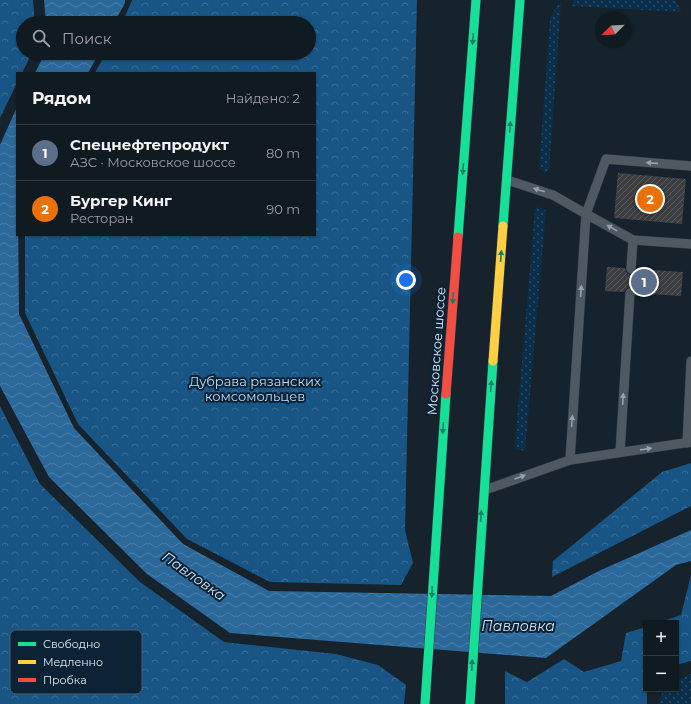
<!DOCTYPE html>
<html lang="ru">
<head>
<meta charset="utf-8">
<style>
	:root { --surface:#101a21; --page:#19232a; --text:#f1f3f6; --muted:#9ca1a5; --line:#30383f; --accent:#8c9099 }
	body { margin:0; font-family:Montserrat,sans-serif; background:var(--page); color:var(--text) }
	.controls { position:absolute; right:12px; bottom:12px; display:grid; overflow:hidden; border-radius:0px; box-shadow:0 1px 3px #0004 }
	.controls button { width:36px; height:36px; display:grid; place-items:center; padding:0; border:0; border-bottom:1px solid var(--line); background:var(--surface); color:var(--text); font:20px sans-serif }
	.compass { position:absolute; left:595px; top:12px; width:36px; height:36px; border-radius:50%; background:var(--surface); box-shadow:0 1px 3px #0004; rotate:246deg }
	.you { position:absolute; left:406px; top:280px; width:14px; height:14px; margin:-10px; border:3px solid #fff; border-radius:50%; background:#1a73e8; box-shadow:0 0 0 6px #1a73e833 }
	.badge { display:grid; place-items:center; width:26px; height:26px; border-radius:50%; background:var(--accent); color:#fff; font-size:13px; font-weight:700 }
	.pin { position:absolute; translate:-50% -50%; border:2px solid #fff; box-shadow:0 1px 4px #0006 }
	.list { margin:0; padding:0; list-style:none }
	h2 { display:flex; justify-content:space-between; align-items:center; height:52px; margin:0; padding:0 16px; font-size:17px }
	h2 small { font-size:13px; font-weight:400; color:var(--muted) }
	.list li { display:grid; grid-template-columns:26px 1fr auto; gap:12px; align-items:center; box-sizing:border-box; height:56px; padding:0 16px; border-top:1px solid var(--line) }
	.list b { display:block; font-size:15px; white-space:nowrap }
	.list p { margin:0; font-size:13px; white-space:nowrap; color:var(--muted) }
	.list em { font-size:13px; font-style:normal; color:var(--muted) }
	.icon { flex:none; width:22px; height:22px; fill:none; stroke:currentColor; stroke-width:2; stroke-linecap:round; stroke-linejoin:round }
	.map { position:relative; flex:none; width:691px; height:704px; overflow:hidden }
	.search { position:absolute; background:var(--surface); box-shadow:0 1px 3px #0004; left:16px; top:16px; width:300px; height:44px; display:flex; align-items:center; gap:10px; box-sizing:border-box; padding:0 14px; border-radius:22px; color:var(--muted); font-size:15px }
	.panel { position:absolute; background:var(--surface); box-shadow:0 1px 3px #0004; left:16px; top:72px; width:300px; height:164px; border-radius:0px }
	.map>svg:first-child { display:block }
	.grass { fill:url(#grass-dots) }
	.forest { fill:url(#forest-crowns) }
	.water { fill:url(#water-waves) }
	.building { fill:url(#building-hatch) }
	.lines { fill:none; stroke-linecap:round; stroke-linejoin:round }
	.lane-casing { stroke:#343c46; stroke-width:10 }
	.fast-casing { stroke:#343c46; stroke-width:10 }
	.slow-casing { stroke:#343c46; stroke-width:10 }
	.jam-casing { stroke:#343c46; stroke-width:10 }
	.lane { stroke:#4e5961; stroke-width:9 }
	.fast { stroke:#16e098; stroke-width:9 }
	.slow { stroke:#ffcf43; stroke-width:9 }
	.jam { stroke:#f24e42; stroke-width:9 }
	.oneway { fill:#118267 }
	.oneway2 { fill:#95a2ac }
	.labels { text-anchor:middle; stroke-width:4; stroke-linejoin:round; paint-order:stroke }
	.street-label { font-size:13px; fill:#dceaf7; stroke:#0c2336 }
	.park-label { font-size:13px; fill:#bbdcfb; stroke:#0c2336 }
	.water-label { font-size:14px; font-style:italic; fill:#d5e5f5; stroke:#0c2336 }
	.key { fill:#0c2336; stroke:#4a5f70; stroke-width:1 }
	.key-label { font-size:11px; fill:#dceaf7 }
</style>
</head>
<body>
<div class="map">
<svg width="691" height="704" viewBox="0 0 691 704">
	<defs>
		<pattern id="grass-dots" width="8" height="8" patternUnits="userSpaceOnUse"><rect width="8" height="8" fill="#0b2f4b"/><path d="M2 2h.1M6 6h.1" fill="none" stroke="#2e4d66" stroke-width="1.8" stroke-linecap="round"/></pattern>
		<pattern id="forest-crowns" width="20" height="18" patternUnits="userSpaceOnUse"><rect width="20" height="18" fill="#185584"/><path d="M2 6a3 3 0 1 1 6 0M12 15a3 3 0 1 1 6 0" fill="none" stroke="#396e96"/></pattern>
		<pattern id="water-waves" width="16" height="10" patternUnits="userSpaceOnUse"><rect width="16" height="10" fill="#2c699b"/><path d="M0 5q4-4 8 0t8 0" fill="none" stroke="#4a7faa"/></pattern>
		<pattern id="building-hatch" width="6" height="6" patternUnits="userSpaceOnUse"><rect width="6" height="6" fill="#3d3e41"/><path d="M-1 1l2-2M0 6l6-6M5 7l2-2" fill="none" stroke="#585a5d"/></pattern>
	</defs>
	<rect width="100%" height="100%" fill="#16222c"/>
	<g class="grass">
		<polygon points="573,0 676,0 681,12 572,6"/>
		<polygon points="561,2 549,170 545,173 539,169 550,20 554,10"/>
		<polygon points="538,207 546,210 525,451 515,449 515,444 535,209"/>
		<polygon points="691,674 691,704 658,704 664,689 676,689 676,681"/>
	</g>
	<g class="forest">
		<polygon points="0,0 33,0 35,23 23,23 23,53 32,53 22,73 17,73 17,83 0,118"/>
		<polygon points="132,0 417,0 405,530 413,563 401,585 270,582 187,539 78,424 25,313 25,235 315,235 315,73 95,73 106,53 309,53 309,23 122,23"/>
		<polygon points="0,406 40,484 140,582 224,642 336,654 378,665 406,685 404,704 0,704"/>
		<polygon points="691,463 691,506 552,577 553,561 662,472"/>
		<polygon points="691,575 691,661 676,665 676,623 657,623 681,615"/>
		<polygon points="646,627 647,704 505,704 505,671 527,682 564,659 584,672 621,661 626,633"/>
	</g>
	<g class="water">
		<polygon points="44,0 125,0 125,3 114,23 46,23"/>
		<polygon points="45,53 99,53 88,73 35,73"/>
		<polygon points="17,107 19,314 74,428 183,544 269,591 551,596 601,570 691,530 691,561 676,565 546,658 230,633 147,574 49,477 0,386 0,145"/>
	</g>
	<g class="building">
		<polygon points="618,173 686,179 682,224 614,218"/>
		<polygon points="607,267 625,268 626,272 630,275 634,274 637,269 683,272 681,296 636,293 635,290 631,287 627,288 624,292 605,291"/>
	</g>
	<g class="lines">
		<g class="lane-casing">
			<g id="lane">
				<polyline points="507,180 553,195 586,214 570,460"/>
				<polyline points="633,240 691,244"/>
				<polyline points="631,269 633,240 586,214 606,159 691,166"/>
				<polyline points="687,443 691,361"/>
				<polyline points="620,452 630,293"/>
				<polyline points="485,490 570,460 691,442"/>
			</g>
		</g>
		<g class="fast-casing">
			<g id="fast">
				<polyline points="503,226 520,0"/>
				<polyline points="458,237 476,0"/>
				<polyline points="425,704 446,394"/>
				<polyline points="470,704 493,361"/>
			</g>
		</g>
		<g class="slow-casing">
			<polyline id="slow" points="493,361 503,226"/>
		</g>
		<g class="jam-casing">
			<polyline id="jam" points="446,394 458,237"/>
		</g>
		<use href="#lane" class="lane"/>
		<use href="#fast" class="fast"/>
		<use href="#slow" class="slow"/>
		<use href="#jam" class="jam"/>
	</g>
	<defs><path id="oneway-solid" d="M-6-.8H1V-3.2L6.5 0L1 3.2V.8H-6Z"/></defs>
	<g class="oneway">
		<use href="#oneway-solid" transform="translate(473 39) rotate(94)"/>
		<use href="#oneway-solid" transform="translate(510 127) rotate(-86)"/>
		<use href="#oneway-solid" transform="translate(463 169) rotate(94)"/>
		<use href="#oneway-solid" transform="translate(501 256) rotate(-86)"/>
		<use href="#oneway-solid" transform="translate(453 298) rotate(94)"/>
		<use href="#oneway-solid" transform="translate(491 386) rotate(-86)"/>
		<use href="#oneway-solid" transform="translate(443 428) rotate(94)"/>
		<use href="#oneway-solid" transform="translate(481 516) rotate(-86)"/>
		<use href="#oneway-solid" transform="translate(432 592) rotate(93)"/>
		<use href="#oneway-solid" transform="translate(472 665) rotate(-87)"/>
	</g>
	<g class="oneway2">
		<use href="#oneway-solid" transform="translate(652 163) rotate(-176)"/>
		<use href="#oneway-solid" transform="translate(539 190) rotate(-163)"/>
		<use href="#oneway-solid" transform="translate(612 228) rotate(-151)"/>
		<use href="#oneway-solid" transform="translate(581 291) rotate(-86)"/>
		<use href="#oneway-solid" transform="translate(623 399) rotate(-87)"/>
		<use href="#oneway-solid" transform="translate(572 421) rotate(-86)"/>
		<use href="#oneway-solid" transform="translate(646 449) rotate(-8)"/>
		<use href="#oneway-solid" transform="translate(520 477) rotate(-20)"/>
	</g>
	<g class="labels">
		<g class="street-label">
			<text transform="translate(436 351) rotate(-86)" y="5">Московское шоссе</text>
		</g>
		<g class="park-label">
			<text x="255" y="386">Дубрава рязанских<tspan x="255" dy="15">комсомольцев</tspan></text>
		</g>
		<g class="water-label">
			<text transform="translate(194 576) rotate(35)" y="5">Павловка</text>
			<text x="518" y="631">Павловка</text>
		</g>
	</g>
	<rect x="10" y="630" width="132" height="64" rx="6" class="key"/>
	<rect x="18" y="642" width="18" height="4" fill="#16e098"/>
	<rect x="18" y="660" width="18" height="4" fill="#ffcf43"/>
	<rect x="18" y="678" width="18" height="4" fill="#f24e42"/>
	<g class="key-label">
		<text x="43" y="648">Свободно</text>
		<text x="43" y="666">Медленно</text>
		<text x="43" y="684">Пробка</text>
	</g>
</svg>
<div class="controls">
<button>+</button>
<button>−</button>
</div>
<svg class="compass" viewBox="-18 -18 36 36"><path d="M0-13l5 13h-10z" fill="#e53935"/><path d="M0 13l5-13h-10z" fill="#9ca1a5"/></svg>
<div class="you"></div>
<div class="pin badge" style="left:644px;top:282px;background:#5c6f8a">1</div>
<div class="pin badge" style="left:650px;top:199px;background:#e8710a">2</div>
<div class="search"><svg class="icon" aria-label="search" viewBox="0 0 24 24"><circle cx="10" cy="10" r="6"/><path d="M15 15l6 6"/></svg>Поиск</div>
<section class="panel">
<h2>Рядом<small>Найдено: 2</small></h2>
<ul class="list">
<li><span class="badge" style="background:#5c6f8a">1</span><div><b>Спецнефтепродукт</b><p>АЗС · Московское шоссе</p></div><em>80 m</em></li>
<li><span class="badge" style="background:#e8710a">2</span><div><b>Бургер Кинг</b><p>Ресторан</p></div><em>90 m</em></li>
</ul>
</section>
</div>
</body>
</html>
